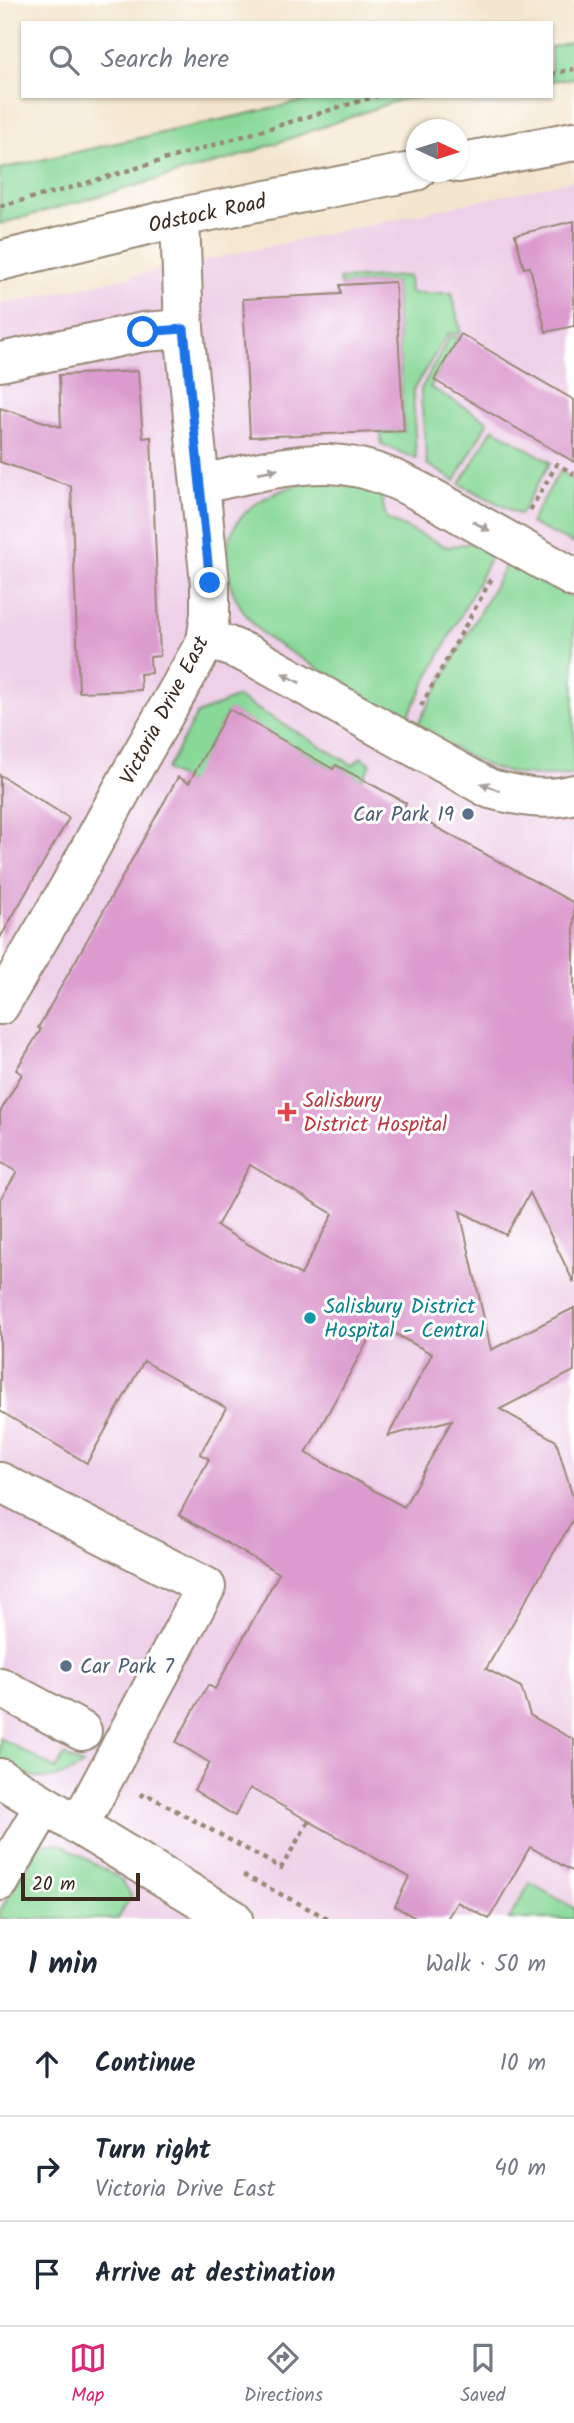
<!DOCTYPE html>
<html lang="en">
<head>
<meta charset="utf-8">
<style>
	:root { --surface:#fff; --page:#f2f2f3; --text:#1f2937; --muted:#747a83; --line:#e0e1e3; --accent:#db2777 }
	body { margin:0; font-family:Kalam,sans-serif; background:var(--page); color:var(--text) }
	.compass { position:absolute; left:406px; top:119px; width:63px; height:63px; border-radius:50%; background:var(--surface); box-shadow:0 2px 5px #0004; rotate:94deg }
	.scale { position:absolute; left:21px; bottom:18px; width:119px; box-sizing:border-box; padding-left:7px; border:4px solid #3b2a1e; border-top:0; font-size:19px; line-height:24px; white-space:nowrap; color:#3b2a1e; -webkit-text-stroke:5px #fff; paint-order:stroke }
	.stop { position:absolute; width:21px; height:21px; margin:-16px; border:5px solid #1a73e8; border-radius:50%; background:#fff }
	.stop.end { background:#1a73e8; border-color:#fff; box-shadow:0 2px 7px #0008 }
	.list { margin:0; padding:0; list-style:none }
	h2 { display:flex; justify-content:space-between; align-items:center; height:91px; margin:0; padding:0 28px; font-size:30px }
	h2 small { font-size:23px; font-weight:400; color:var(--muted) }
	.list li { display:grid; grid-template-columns:46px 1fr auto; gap:21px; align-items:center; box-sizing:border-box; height:105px; padding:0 28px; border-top:2px solid var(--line) }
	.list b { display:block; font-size:26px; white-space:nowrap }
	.list p { margin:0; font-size:23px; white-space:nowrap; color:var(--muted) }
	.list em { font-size:23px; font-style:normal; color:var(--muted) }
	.icon { flex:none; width:38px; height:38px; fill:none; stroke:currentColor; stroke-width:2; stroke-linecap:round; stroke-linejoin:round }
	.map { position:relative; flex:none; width:574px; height:1919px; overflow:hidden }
	.search { position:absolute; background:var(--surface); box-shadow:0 2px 5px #0004; left:21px; right:21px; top:21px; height:77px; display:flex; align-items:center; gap:18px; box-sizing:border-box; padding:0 24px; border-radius:0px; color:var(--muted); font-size:26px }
	.sheet { height:406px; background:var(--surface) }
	nav { display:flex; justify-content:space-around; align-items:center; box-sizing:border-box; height:98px; border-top:2px solid var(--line); background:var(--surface); font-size:19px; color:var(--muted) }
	nav a { display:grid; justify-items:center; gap:4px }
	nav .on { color:var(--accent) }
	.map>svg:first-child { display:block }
	.built { fill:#eed0e8 }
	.green { fill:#88d898; stroke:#62815b; stroke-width:2 }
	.building { fill:#dc9bcf; fill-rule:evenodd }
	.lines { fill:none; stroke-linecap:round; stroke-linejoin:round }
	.minor-casing { stroke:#988876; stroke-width:42 }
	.path { stroke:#988876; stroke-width:4.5; stroke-dasharray:5 5; stroke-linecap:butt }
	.minor { stroke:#fff; stroke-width:38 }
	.oneway { fill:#a79f9a }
	.route { stroke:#1a73e8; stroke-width:9 }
	.service-dot { fill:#5c6f8a; stroke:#fff; stroke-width:2.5 }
	.health-dot { fill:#e0444e; stroke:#fff; stroke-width:2.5 }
	.culture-dot { fill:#0f9aa8; stroke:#fff; stroke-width:2.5 }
	.labels { text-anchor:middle; stroke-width:6; stroke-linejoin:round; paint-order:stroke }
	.street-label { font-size:21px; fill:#3b2a1e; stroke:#fff }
	.service-label { font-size:21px; fill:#4e5e75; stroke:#fff; text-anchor:end }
	.health-label { font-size:21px; fill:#be3a42; stroke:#fff; text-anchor:start }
	.culture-label { font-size:21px; fill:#0d838f; stroke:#fff; text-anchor:start }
</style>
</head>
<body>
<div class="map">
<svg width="574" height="1919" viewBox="0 0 574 1919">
	<rect width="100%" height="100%" fill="#fff"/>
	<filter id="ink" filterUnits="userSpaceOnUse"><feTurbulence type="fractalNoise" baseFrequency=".0143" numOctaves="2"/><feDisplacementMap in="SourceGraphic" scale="14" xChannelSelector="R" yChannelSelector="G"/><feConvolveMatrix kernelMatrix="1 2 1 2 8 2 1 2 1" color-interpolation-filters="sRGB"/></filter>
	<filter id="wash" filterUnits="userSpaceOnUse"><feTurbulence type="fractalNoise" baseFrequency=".00686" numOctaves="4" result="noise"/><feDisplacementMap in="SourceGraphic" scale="28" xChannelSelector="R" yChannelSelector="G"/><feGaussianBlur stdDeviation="1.57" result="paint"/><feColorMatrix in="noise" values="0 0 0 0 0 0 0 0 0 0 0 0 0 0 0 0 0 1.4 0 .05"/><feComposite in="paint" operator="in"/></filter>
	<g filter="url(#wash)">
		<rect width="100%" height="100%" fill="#f4e6ce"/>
		<polygon class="built" points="574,180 574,1919 0,1919 0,305"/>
		<g class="green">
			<polygon points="574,41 574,78 551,81 551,47"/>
			<polygon points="327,96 430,96 399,100 234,158 0,224 0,169"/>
			<polygon points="409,276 410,293 452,293 461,334 448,333 413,390 416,459 381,444 381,432 404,431 395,282 340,285 339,279"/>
			<polygon points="450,336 459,338 430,387 488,421 455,481 427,464 421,398 421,389"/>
			<polygon points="493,428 550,462 520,515 460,484"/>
			<polygon points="560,471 574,479 574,544 530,523"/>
			<path d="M313,481l65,7 9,31 60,28 29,-5 18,9 -88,169 -136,-80c-37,-29 -63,-87 -25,-127 18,-18 44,-26 68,-32z"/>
			<path d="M508,561l66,37v177c-28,2 -60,2 -86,-9 -25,-11 -48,-26 -72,-39z"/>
			<polygon points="237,697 353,765 361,757 371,764 362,780 336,765 333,769 229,710 206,751 324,858 166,770 197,714"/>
			<path d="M0,1738l56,31 8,-14 19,10c-33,22 -52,14 -83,-4z"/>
			<polygon points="46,1843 63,1845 122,1880 131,1895 118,1919 0,1919 0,1911 37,1847"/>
			<polygon points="530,1883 574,1908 574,1919 509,1919"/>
		</g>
		<g id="blocks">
			<g class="building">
				<polygon points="574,221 574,326 546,332 530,267 524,268 515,235"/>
				<polygon points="395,282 404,431 250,437 243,299 341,294 340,285"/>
				<polygon points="461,334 574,400 574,462 434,380"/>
				<polygon points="138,371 143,438 151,437 160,656 150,657 151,673 140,674 141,690 79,692 71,486 0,462 0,408 61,427 59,375"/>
				<path d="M229,709l104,60 3,-4 70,38 -3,6 171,94v380l-44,-90 -24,42 -46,-24 31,139 83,-42v63l-74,38 56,32 18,60v17l-88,151 35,18 9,28 44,25v132l-44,-25 -41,72 -32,-17 -10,17h-30l-22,-13 14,-29 -159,-89 -15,28 -41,-26 16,-27 -34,-21 32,-57 7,4 64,-116 -100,-58 30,-56 -9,-5 26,-46 -82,-47 -57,102 -87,-52v-211l17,-28 -17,-10v-50l22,-38 -6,-4 25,-41 -3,-1 140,-251 11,6zM250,1165l83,49 -32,61 -84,-49zM377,1324l55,30 -44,82 64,-16 -48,87 -98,-54z"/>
				<polygon points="0,775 69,818 0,938"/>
			</g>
		</g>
	</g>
	<g filter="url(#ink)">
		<use href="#blocks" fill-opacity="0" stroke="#988876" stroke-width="2"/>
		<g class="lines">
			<g class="minor-casing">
				<g id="minor">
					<polyline points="458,163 574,141"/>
					<polyline points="0,261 180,217 416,171"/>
					<polyline points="0,362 143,332 184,329"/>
					<path d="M201,484c40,-8 85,-21 127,-20 53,1 98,31 143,56 34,19 69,39 103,58"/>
					<path d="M206,641l20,4 24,10 240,134c29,7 55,13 84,5"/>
					<polyline points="0,1005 67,891 135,766 206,641 210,614 210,583 184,329 180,217"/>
					<polyline points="0,1482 206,1587 79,1825"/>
					<polyline points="0,1687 82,1731"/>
					<polyline points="0,1778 233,1919"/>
					<polyline points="0,1881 44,1806"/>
				</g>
			</g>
			<g class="path">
				<polyline points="551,74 574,69"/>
				<polyline points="0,206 63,190 377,96"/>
				<polyline points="530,510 557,464 574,474"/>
				<polyline points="421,706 493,576"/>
				<polyline points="141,1797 144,1793 281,1868 309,1821"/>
				<polyline points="243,1875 329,1919"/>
			</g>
			<use href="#minor" class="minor"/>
		</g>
		<defs><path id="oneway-solid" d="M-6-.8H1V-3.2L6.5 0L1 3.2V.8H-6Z" transform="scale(1.75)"/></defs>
		<g class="oneway">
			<use href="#oneway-solid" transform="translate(268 471) rotate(-10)"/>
			<use href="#oneway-solid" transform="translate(481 526) rotate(29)"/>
			<use href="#oneway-solid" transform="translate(291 678) rotate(-151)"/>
			<use href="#oneway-solid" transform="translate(490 787) rotate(-158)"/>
		</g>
	</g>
	<g class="lines" filter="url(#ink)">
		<polyline class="route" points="143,332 184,329 210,583"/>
	</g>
	<g class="service-dot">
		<circle cx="468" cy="814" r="7"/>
		<circle cx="66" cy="1666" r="7"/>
	</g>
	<path class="health-dot" d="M283.5 1101.5h7v7h7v7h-7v7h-7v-7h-7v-7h7z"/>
	<circle class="culture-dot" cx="310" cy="1318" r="7"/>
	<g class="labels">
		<g class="street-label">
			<text transform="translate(207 213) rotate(-12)" y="7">Odstock Road</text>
			<text transform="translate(164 710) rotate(-62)" y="7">Victoria Drive East</text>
		</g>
		<g class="service-label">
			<text x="454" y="821">Car Park 19</text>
			<text x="80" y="1673" text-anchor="start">Car Park 7</text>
		</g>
		<g class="health-label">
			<text x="303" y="1107">Salisbury<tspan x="303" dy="24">District Hospital</tspan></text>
		</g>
		<g class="culture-label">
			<text x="324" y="1313">Salisbury District<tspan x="324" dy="24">Hospital - Central</tspan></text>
		</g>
	</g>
</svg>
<svg class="compass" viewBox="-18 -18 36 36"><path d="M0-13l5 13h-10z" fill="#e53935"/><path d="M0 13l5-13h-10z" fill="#747a83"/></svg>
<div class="scale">20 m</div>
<div class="stop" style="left:143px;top:332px"></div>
<div class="stop end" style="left:210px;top:583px"></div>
<div class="search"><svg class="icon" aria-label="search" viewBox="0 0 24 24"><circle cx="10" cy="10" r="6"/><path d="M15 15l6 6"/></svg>Search here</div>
</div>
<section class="sheet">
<h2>1 min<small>Walk · 50 m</small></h2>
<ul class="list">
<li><svg class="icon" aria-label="ahead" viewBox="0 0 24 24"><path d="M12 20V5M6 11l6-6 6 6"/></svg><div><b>Continue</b></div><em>10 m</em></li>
<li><svg class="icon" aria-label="right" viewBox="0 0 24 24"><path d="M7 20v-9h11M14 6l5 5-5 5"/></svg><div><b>Turn right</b><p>Victoria Drive East</p></div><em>40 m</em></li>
<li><svg class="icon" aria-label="arrive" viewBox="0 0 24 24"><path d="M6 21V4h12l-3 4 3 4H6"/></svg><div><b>Arrive at destination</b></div></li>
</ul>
</section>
<nav>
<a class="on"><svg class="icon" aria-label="map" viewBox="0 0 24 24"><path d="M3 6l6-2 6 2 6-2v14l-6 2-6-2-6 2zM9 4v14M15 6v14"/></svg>Map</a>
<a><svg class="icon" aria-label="directions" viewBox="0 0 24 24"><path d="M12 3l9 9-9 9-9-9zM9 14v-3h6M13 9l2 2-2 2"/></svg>Directions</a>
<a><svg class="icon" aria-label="saved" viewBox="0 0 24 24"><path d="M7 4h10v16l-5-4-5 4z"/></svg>Saved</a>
</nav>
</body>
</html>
